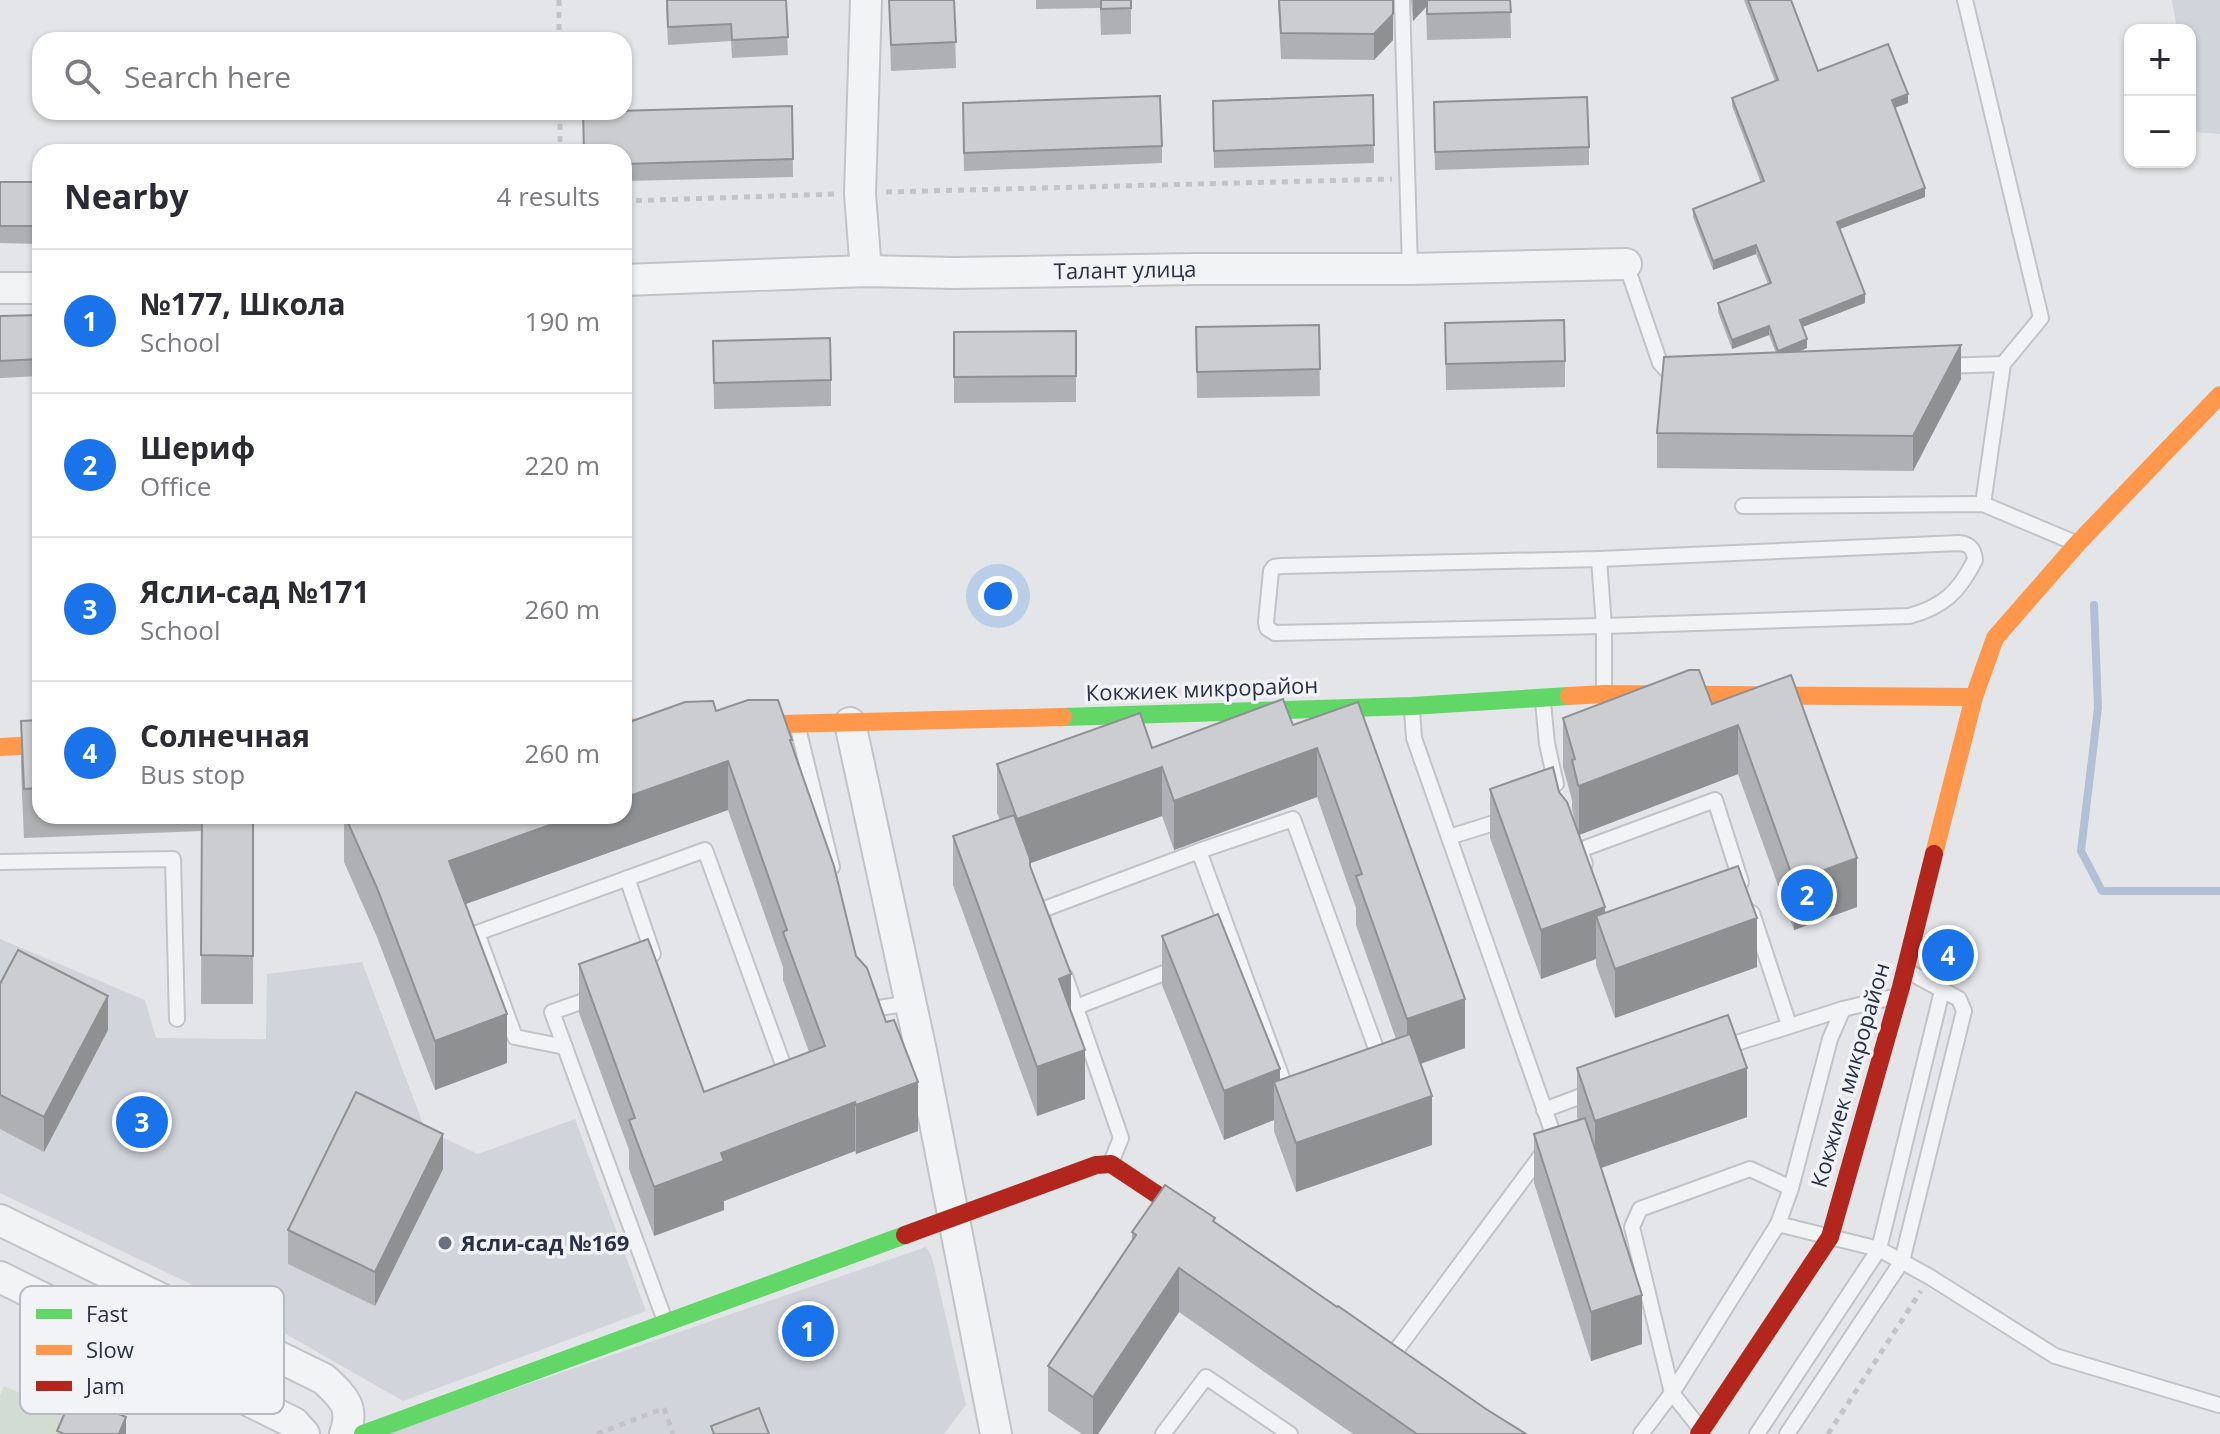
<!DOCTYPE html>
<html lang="en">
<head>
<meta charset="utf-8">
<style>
	:root { --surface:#fff; --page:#f2f2f3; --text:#2b2b33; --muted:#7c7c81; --line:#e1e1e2; --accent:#1a73e8 }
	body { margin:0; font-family:"Open Sans",sans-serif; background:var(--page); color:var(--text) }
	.controls { position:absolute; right:24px; top:24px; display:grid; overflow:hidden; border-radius:16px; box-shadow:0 2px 6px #0004 }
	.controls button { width:72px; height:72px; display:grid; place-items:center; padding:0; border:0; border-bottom:2px solid var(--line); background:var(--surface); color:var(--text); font:40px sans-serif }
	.you { position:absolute; left:998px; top:596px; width:28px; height:28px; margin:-20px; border:6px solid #fff; border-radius:50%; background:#1a73e8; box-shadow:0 0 0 12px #1a73e833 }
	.badge { display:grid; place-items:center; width:52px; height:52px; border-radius:50%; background:var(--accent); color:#fff; font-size:26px; font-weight:700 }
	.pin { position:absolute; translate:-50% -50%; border:4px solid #fff; box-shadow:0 2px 8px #0006 }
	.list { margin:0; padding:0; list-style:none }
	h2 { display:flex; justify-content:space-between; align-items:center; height:104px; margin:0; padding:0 32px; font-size:34px }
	h2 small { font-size:26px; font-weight:400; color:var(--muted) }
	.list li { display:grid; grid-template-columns:52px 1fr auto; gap:24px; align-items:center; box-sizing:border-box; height:144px; padding:0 32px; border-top:2px solid var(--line) }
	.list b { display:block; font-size:30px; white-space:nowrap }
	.list p { margin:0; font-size:26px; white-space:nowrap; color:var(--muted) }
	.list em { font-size:26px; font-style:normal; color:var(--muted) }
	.icon { flex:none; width:44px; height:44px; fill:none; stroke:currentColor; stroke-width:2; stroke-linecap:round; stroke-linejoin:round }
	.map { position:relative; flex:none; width:2220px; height:1434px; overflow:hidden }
	.search { position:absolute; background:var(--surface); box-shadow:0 2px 6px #0004; left:32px; top:32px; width:600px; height:88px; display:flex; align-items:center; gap:20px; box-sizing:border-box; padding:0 28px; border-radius:24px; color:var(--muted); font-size:30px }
	.panel { position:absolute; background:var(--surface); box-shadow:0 2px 6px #0004; left:32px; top:144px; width:600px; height:680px; border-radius:24px }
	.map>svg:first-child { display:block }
	.built { fill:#d1d4db }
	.green { fill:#d3dcd3 }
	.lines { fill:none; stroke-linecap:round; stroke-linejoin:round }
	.stream { stroke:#b1c0d4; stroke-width:8 }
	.lane-casing { stroke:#c1c3c6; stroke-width:18 }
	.street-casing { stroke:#c1c3c6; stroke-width:34 }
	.path { stroke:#c2c3c8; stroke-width:5; stroke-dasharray:6 6; stroke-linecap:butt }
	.lane { stroke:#f2f3f5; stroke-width:14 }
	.street { stroke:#f2f3f5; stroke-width:30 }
	.fast { stroke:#63d668; stroke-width:18 }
	.slow { stroke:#ff974d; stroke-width:18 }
	.jam { stroke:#b3261e; stroke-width:18 }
	.wall { fill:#afb0b3 }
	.shaded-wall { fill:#8e9092 }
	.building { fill:#cbcdd0; stroke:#8e9092; stroke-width:2 }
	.poi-dot { fill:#6a707c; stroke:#f1f3f7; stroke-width:3 }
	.labels { text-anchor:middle; stroke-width:7; stroke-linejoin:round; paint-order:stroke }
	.street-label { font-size:22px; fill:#293142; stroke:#f1f3f7 }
	.poi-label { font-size:22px; font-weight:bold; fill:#293142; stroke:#f1f3f7; text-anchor:start }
	.key { fill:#f1f3f7; stroke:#b5b9c1; stroke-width:2 }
	.key-label { font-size:22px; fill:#293142 }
</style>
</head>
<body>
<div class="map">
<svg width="2220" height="1434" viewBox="0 0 2220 1434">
	<rect width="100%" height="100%" fill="#e3e5e8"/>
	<g class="built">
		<polygon points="2172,0 2220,0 2220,134 2196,132 2190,101 2190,30 2177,30"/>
		<polygon points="0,939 145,1000 156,1038 266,1039 267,974 362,962 425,1129 478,1154 575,1119 646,1311 403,1401 237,1306 0,1193"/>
		<polygon points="926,1247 932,1257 966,1405 944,1434 383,1434"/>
	</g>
	<polygon class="green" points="4,1386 69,1414 61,1434 0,1434 0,1395"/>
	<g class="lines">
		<polyline class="stream" points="2094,605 2098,708 2081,851 2102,891 2220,891"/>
		<g class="lane-casing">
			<g id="lane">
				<polyline points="1402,0 1410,269"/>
				<polyline points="1965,0 2041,318 2003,364 1983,504"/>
				<polyline points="1626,264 1660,363 1672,376 1678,376"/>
				<polyline points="1942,366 2003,364"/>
				<polyline points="1743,506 1983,504 2073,542"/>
				<path d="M1959,543c11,1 15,6 16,17 -16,32 -32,47 -66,56l-305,10 -329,7 -8,-5 -1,-6 5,-51 3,-4 7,-1 318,-7z"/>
				<polyline points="1599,559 1604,626 1604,690"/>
				<polyline points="1543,702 1547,744 1556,784"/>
				<polyline points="798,728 832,867"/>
				<polyline points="1449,837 1507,819"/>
				<polyline points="1199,851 1289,1097"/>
				<polyline points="0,862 173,859 177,1019"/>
				<polyline points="1585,864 1580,850 1715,800 1741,882"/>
				<polyline points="627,878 653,954"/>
				<polyline points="1752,913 1789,1025"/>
				<polyline points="1043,919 1039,911 1199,851 1293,819 1382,1065"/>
				<polyline points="1065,976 1121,1138 1112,1160"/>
				<polyline points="595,997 552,1012 664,1318"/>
				<polyline points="866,1003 872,1009 911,1003"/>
				<polyline points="1076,1007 1177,968"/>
				<polyline points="565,1047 515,1037 477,933 705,850 788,1078"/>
				<polyline points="1721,1048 1843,1009"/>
				<polyline points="1544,1110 1592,1092"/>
				<polyline points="1778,1224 1879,1249 1942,991"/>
				<polyline points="1392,1356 1548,1146 1551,1128 1414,738 1412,710"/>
				<polyline points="1699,1427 1672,1393 1632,1227 1640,1209 1750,1169 1791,1188"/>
				<polyline points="1163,1434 1206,1377 1290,1434"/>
				<polyline points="1641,1434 1672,1393 1778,1224 1791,1188 1830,1039 1843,1009 1893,997"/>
				<polyline points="1757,1434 1879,1249 1930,1277 2055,1356 2219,1405"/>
				<polyline points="1787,1434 1902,1261 1964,1011 1959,999 1909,972"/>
			</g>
		</g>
		<g class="street-casing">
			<g id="street">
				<polyline points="866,0 860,194 866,271"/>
				<polyline points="624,280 866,271 954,273 1195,269 1410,269 1626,264"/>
				<polyline points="0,288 40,288"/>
				<polyline points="850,723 921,1051 996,1434"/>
				<path d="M0,1220l324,159c19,18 31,28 21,55"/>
				<polyline points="0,1277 294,1423 304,1434"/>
			</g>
		</g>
		<g class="path">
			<polyline points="559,0 559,40"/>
			<polyline points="560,112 560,152"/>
			<polyline points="886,192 1392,179"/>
			<polyline points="624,201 836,194"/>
			<polyline points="597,1434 664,1408 673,1434"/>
			<polyline points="1828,1434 1921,1291"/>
		</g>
		<use href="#lane" class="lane"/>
		<use href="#street" class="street"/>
		<g class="fast">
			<polyline points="1063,717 1412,706 1569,696"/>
			<polyline points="363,1434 905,1235"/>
		</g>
		<g class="slow">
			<polyline points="1569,696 1604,694 1974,697"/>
			<polyline points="624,728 1063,717"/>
			<polyline points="0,747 40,745"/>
			<polyline points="1934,854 1974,697 1995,638 2077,544 2220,395"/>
		</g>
		<g class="jam">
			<polyline points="905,1235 1096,1165 1111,1164 1206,1227"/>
			<polyline points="1699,1434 1830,1237 1901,987 1934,854"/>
		</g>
	</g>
	<g class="wall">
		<polygon points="666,0 786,0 788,55 732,58 731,41 668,45"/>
		<polygon points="889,0 954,0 956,68 891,71"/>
		<polygon points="1036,0 1131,0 1131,34 1101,35 1100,8 1036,9"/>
		<polygon points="1278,0 1393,0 1393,40 1374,60 1281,59"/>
		<polygon points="1411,0 1510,0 1511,38 1427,40 1426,7 1413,21"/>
		<polygon points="1744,0 1791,0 1818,71 1908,103 1894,108 1925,197 1840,229 1865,303 1802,327 1807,348 1799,352 1961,379 1913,471 1657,468 1657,433 1776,353 1769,335 1732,349 1718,312 1718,303 1768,284 1756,254 1713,270 1693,217 1693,209 1761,183 1732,106 1732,98 1775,81"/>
		<polygon points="1373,95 1374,163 1214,168 1213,119"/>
		<polygon points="792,106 793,177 624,181 624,152"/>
		<polygon points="1434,120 1589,147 1589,165 1435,170"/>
		<polygon points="963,121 1162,146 1162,163 964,171"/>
		<polygon points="0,182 40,182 40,244 0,243"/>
		<polygon points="40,315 40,376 0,378 0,316"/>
		<polygon points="1445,323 1565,361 1565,387 1446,390"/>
		<polygon points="1319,325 1320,396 1197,398 1196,327"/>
		<polygon points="1076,331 1076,402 954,403 954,332"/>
		<polygon points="713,341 831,380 831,406 714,409"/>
		<polygon points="1791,675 1857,907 1794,930 1738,774 1579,835 1605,913 1757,967 1615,1018 1596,965 1596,959 1541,979 1490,838 1490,789 1559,792 1577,830 1572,809 1572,800 1563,767 1563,718 1712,704"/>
		<polygon points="1358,702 1465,1048 1421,1064 1432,1145 1296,1192 1274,1131 1274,1120 1224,1140 1162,985 1162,936 1280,1080 1396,1039 1356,925 1356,908 1317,797 1174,850 1162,816 1030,863 1071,1012 1085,1099 1037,1116 953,885 953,836 1000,820 997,813 997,764 1152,748 1293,725"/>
		<polygon points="716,711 792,746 856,956 918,1131 856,1154 855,1151 724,1201 724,1210 654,1236 629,1169 629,1150 579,1013 579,964 704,1092 809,1052 783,980 783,967 728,810 465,904 507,1063 435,1090 377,937 344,862 344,816 624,816"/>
		<polygon points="40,720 40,816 254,816 253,1004 201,1004 202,831 24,838 21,770 21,721"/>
		<polygon points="0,984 108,1030 44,1152 0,1129"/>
		<polygon points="1577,1068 1747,1117 1601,1168 1642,1344 1591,1361 1534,1183 1534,1134 1578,1120 1577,1116"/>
		<polygon points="443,1169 375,1306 288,1264 288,1230"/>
		<polygon points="1215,1222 1486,1409 1526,1434 1353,1434 1179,1312 1098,1434 1082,1434 1048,1411 1048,1366 1132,1240 1132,1232"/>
		<polygon points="44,1360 92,1369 82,1394 44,1378"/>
	</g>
	<g class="shaded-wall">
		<polygon points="1413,0 1426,0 1426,7 1413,21"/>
		<polygon points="1393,14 1393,40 1374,60 1374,34"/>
		<polygon points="1908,94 1908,103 1892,109 1892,100"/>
		<polygon points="1925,188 1925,197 1837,230 1837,222"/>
		<polygon points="1756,245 1756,254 1713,270 1713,261"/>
		<polygon points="1865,294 1865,303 1800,328 1800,320"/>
		<polygon points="1769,326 1769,335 1732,349 1732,340"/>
		<polygon points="1807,339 1807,348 1778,360 1778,351"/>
		<polygon points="1961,345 1961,379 1913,471 1913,436"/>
		<polygon points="1738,725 1738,774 1579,835 1579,786"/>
		<polygon points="1317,748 1317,797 1174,850 1174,801"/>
		<polygon points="728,761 728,810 449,910 449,861 575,816 624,816 624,798"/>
		<polygon points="1162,767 1162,816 1017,868 1017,819"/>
		<polygon points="1857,858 1857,907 1794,930 1794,881"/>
		<polygon points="1605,907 1605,940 1596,916 1596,959 1541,979 1541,930"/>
		<polygon points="1757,918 1757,967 1615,1018 1615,969"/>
		<polygon points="1071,974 1071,1023 1059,979"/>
		<polygon points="108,996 108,1030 44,1152 44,1117"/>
		<polygon points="1465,999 1465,1048 1407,1068 1407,1019"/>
		<polygon points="507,1014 507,1063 435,1090 435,1041"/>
		<polygon points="1085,1050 1085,1099 1037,1116 1037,1067"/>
		<polygon points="1747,1068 1747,1117 1595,1170 1595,1121"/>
		<polygon points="1280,1069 1280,1098 1274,1082 1274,1120 1224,1140 1224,1091"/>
		<polygon points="918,1082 918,1131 856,1154 856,1105"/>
		<polygon points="1432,1096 1432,1145 1296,1192 1296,1143"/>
		<polygon points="855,1102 855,1151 724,1201 724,1210 654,1236 654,1187 721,1153"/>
		<polygon points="443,1134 443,1169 375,1306 375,1272"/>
		<polygon points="1179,1268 1179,1312 1098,1434 1093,1434 1093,1397"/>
		<polygon points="1642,1295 1642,1344 1591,1361 1591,1312"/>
		<polygon points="92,1352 92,1369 82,1394 82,1376"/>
		<polygon points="126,1417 126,1434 119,1434"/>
	</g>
	<g class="building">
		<polygon points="667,0 786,0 788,37 732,40 731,24 668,27"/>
		<polygon points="889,0 954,0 956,42 891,45"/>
		<polygon points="1101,0 1131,0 1131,8 1101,9"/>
		<polygon points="1279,0 1393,0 1393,14 1374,34 1281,33"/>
		<polygon points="1427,0 1510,0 1511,12 1427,14"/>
		<polygon points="1748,0 1791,0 1818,71 1888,44 1908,94 1892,100 1925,188 1837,222 1865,294 1800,320 1807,339 1778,351 1769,326 1732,340 1718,303 1771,283 1756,245 1713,261 1693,209 1764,181 1732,98 1778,80"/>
		<polygon points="1373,95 1374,145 1214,151 1213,101"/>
		<polygon points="1160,96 1162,146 964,153 963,103"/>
		<polygon points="1587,97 1589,147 1435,152 1434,102"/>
		<polygon points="792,106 793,159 624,164 624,152 584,152 583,112"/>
		<rect x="0" y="182" width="40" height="44"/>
		<polygon points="40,315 40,359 0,361 0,316"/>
		<polygon points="1564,320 1565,361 1446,364 1445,323"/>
		<polygon points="1319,325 1320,369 1197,372 1196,327"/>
		<polygon points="1076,331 1076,376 954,377 954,332"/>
		<polygon points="830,338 831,380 714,383 713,341"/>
		<polygon points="1961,345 1913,436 1657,433 1664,357"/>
		<polygon points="1689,670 1699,670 1712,704 1791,675 1857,858 1794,881 1738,725 1579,786 1578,785 1572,760 1575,759 1563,718"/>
		<polygon points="1283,699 1293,725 1358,702 1465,999 1407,1019 1356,876 1362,874 1317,748 1174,801 1162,767 1017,819 997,764 1140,713 1152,748"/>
		<polygon points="748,700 778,700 792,740 790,740 834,866 856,956 867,968 886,1022 894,1020 918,1082 856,1105 855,1102 721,1153 724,1161 654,1187 629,1120 635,1118 579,964 648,939 704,1092 825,1046 783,932 787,930 728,761 624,798 624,724 685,702 713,701 716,711"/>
		<polygon points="40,720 40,788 24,789 21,721"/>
		<polygon points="1553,767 1559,792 1567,802 1605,907 1541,930 1490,789"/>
		<polygon points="1014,815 1030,859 1030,866 1071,974 1059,979 1085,1050 1037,1067 953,836"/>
		<polygon points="202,816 253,816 253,956 201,955"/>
		<polygon points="345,816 575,816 449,861 507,1014 435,1041 377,888"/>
		<polygon points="1738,866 1757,918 1615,969 1596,916"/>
		<polygon points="1218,914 1280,1069 1224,1091 1162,936"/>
		<polygon points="18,950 108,996 44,1117 0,1095 0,984"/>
		<polygon points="1728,1015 1747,1068 1595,1121 1577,1068"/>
		<polygon points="1410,1034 1432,1096 1296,1143 1274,1082"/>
		<polygon points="356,1092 443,1134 375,1272 288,1230"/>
		<polygon points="1585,1118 1642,1295 1591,1312 1534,1134"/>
		<polygon points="1165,1185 1215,1218 1213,1221 1337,1307 1338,1306 1486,1409 1526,1434 1417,1434 1179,1268 1093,1397 1048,1366 1136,1235 1132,1232"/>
		<polygon points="73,1394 126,1417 119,1434 64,1434 57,1431"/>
		<polygon points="759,1408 769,1434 714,1434 711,1426"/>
	</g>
	<circle class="poi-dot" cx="445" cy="1243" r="8"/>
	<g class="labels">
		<g class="street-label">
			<text transform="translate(1125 270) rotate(-1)" y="8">Талант улица</text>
			<text transform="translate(1202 689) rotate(-2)" y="8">Кокжиек микрорайон</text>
			<text transform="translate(1850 1075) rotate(-74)" y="8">Кокжиек микрорайон</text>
		</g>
		<g class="poi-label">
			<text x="461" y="1251">Ясли-сад №169</text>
		</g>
	</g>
	<rect x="20" y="1286" width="264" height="128" rx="12" class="key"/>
	<rect x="36" y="1309" width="36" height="10" fill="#63d668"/>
	<rect x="36" y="1345" width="36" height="10" fill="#ff974d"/>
	<rect x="36" y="1381" width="36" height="10" fill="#b3261e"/>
	<g class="key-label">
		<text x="86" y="1322">Fast</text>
		<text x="86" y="1358">Slow</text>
		<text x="86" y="1394">Jam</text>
	</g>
</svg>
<div class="controls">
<button>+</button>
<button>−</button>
</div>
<div class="you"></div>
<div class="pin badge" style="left:808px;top:1331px">1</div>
<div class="pin badge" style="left:1807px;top:895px">2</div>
<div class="pin badge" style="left:142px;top:1122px">3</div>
<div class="pin badge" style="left:1948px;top:955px">4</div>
<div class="search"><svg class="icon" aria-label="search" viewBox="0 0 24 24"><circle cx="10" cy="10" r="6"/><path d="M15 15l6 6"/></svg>Search here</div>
<section class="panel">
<h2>Nearby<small>4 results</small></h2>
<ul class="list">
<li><span class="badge">1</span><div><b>№177, Школа</b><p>School</p></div><em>190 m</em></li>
<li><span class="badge">2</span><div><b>Шериф</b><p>Office</p></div><em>220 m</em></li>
<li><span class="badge">3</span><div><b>Ясли-сад №171</b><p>School</p></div><em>260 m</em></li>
<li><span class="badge">4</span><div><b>Солнечная</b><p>Bus stop</p></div><em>260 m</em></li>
</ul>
</section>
</div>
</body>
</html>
